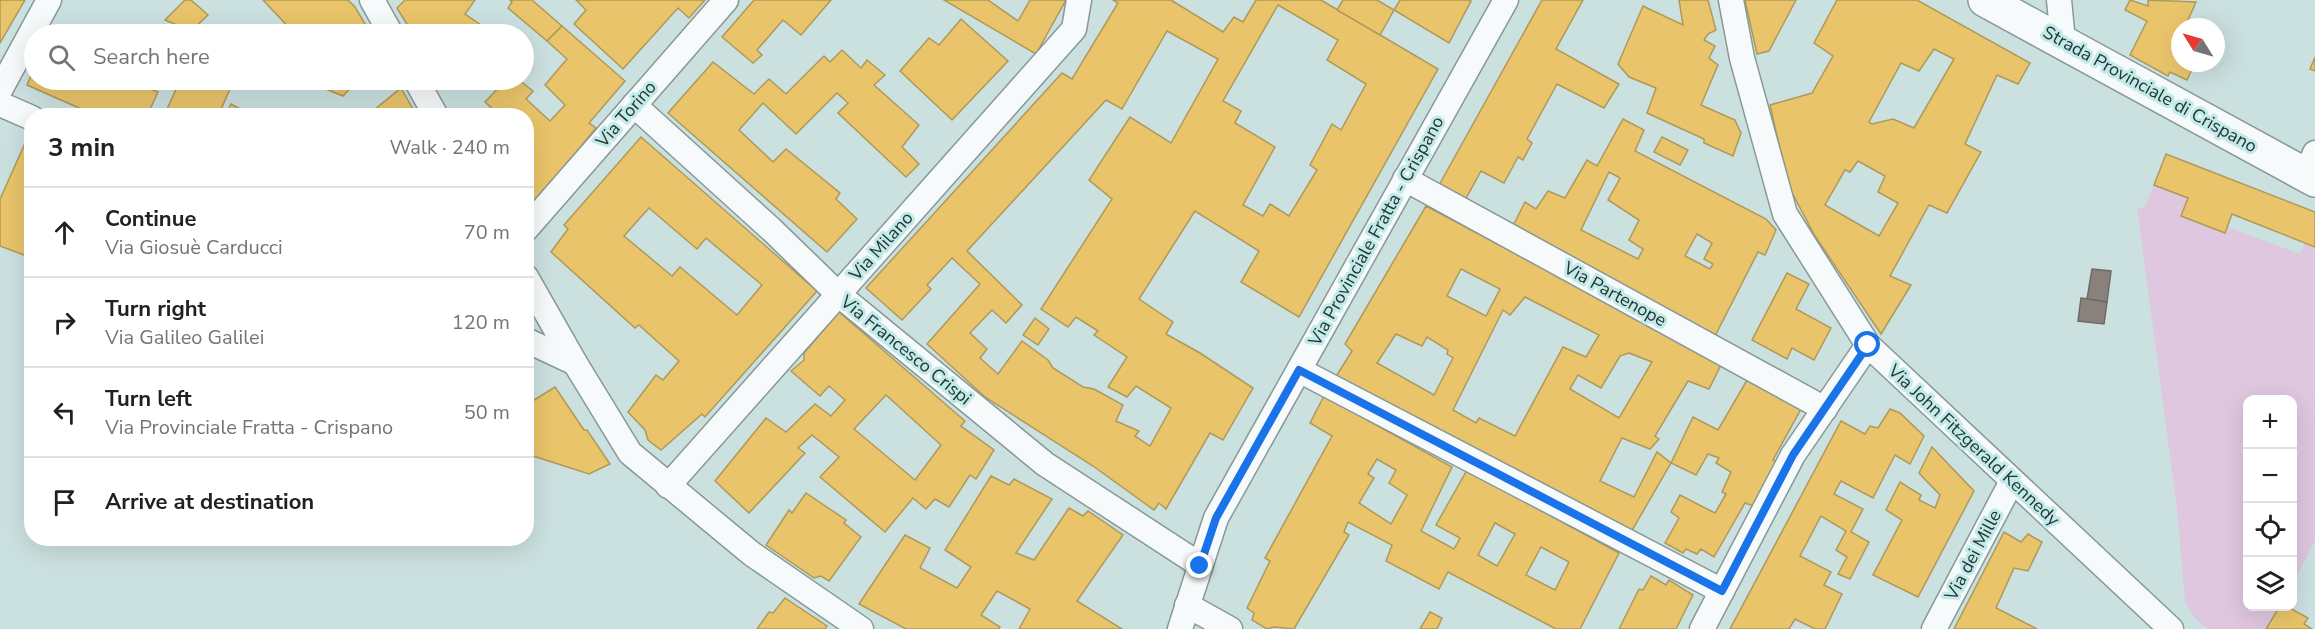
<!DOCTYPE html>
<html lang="en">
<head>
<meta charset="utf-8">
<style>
	:root { --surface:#fff; --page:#f2f2f2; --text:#202124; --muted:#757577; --line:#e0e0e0 }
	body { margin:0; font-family:"Nunito Sans",sans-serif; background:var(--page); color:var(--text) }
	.controls { position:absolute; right:18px; bottom:18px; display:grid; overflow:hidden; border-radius:12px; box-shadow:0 6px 24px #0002 }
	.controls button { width:54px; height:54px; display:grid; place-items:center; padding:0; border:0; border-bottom:2px solid var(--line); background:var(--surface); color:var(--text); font:30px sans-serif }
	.compass { position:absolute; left:2171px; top:18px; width:54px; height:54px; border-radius:50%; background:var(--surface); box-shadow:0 6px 24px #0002; rotate:307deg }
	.stop { position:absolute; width:18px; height:18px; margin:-14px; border:4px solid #1a73e8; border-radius:50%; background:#fff }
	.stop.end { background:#1a73e8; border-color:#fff; box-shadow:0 2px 6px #0008 }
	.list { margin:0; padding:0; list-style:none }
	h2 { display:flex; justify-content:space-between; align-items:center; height:78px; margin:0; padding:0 24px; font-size:26px }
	h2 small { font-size:20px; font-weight:400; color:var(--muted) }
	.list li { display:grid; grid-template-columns:39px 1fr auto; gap:18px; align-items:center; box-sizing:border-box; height:90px; padding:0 24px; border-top:2px solid var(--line) }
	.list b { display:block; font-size:22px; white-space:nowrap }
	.list p { margin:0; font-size:20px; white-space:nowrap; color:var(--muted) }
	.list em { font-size:20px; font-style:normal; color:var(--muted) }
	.icon { flex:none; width:33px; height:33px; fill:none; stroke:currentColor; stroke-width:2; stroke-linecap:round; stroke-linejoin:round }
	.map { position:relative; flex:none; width:2315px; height:629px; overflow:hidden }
	.search { position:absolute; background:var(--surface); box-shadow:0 6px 24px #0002; left:24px; top:24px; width:510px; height:66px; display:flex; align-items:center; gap:15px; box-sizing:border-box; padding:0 21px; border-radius:33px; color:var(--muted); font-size:22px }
	.panel { position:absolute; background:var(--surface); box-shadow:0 6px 24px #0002; left:24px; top:108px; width:510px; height:438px; border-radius:24px }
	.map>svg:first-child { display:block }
	.green { fill:#dfc7df }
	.homes { fill:#e9c46a; stroke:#ae995a; stroke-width:1.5; fill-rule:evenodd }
	.industry { fill:#8a817c; stroke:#6c6a66; stroke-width:1.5 }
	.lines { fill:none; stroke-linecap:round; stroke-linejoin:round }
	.street-casing { stroke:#879897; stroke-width:27 }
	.secondary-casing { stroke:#879897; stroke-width:36 }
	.street { stroke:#f7fafa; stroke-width:24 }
	.secondary { stroke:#f7fafa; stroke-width:33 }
	.route { stroke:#1a73e8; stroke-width:8 }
	.labels { text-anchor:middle; stroke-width:6; stroke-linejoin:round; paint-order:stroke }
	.street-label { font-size:18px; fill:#253534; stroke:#c2eae8 }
</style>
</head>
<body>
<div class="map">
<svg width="2315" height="629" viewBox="0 0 2315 629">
	<rect width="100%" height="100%" fill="#cbe1e0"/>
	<polygon class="green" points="2154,185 2188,198 2181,216 2224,233 2227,227 2300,254 2305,243 2315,247 2315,541 2293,583 2292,400 2248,400 2248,606 2280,607 2266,629 2207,629 2194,617 2185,602 2177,509 2137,207 2144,208"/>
	<g class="homes">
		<polygon points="0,0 25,0 0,43"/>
		<polygon points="185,0 191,0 208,15 191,31 165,20"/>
		<polygon points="263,0 348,0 355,7 371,34 295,34"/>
		<polygon points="405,0 475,0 465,14 487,29 482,34 413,34 397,8"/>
		<polygon points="510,0 532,0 562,26 547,41 508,8 512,2"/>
		<polygon points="576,0 705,0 689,18 678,8 623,69 574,24 586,10"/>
		<polygon points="754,0 831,0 801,35 783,20 757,50 762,55 753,63 722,37"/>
		<polygon points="944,0 988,0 1018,21 1030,0 1066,0 1036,54"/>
		<path d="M1113,0h58l52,32 11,-15 9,5 13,-22h65l117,69 -139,248 -58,-35 18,-31 -64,-40 -56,88 34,23 -7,12 34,19 53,35 -30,52 -13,-7 -44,76 -7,-6 -5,7 -61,-44 -108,-69 -58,-53 53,-60 -28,-26 -25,27 4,4 -29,31 -36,-32 196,-215 10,6 46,-76zM1278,5l60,35 -11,20 39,24 -25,46 -9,-6 -22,41 7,5 -28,46 -19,-12 -7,12 -20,-11 32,-58 -40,-24 6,-12 -18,-10zM1167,31l51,28 -47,84 -41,-26 -41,63 23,19 -71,110 27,18 8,-10 22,14 -4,4 33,22 -19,30 19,10 9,-11 35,22 -21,38 -15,-10 4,-5 -23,-10 7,-16 -29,-16 -11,-2 -30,-19 -5,-8 -26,-19 -24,33 -18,-16 7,-9 -17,-16 22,-23 14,13 16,-18 -55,-54 139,-151 16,9z"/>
		<polygon points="1343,0 1377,0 1394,10 1380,35 1337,10"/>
		<polygon points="1400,0 1469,0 1471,1 1449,43 1394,10"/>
		<polygon points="1542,0 1583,0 1556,49 1619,84 1604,108 1557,84 1527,139 1532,143 1523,160 1518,157 1504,183 1481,171 1463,204 1438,187"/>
		<polygon points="1679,0 1708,0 1716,30 1708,34 1704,40 1715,46 1709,58 1718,65 1701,105 1735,120 1741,133 1733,156 1704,143 1704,139 1647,113 1656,88 1629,77 1618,64 1643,6 1683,25"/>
		<polygon points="1745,0 1796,0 1769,51 1757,54"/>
		<path d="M1837,0h80l113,63 -12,21 -21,-9 -32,69 16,8 -34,61 -18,-8 -39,71 21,9 -30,49 -66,-98 -27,-51 -18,-80 42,-12 21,-37 -19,-13zM1934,49l20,10 -40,69 -21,-9 -21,5 -3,-2 32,-59 18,8zM1858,161l27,15 -7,16 20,11 -19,33 -54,-31 20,-35 5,2z"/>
		<polygon points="2130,0 2148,6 2148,0 2196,2 2188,20 2208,27 2180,27 2180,63 2195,63 2187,80 2170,72 2168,76 2130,55 2147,21 2125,10"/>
		<polygon points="961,19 1008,61 952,120 900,71 929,38 939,45"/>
		<polygon points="562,26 625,81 589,123 596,128 526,213 526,116 497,116 498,114 485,102 506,80 519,80 533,91 526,99 550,121 565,105 545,85 567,59 547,41"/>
		<polygon points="842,50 861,68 867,60 885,75 874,85 919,125 902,147 919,164 906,177 838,113 848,103 837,93 796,134 763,103 739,130 773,162 786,149 840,193 836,199 857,219 827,252 668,113 713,62 754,94 769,79 786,94 824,56 830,62"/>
		<polygon points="2315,57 2315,71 2310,69"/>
		<polygon points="34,68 34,80 129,80 158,92 147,116 76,116 79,108 27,85"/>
		<polygon points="180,80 234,80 218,116 164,116"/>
		<polygon points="304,80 358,80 343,96"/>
		<polygon points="401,88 417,116 383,116 374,110"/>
		<polygon points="231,104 253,116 226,116"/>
		<path d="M1623,119l21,11 -9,21 131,68 10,11 -11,25 -7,-3 -44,86 -203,-108 14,-28 11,7 12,-18 17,7 22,-38 10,6zM1609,172l11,6 -12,22 31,20 -10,20 14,9 -5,10 -57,-29zM1697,234l15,9 -8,16 9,5 -3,5 -25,-13z"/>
		<path d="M641,137l176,154 -112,126 -3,-3 -41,36 -13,-10 -3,-10 -17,-18 28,-37 7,5 16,-19 -40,-36 -4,3 -84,-76 17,-23 -4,-4zM649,208l48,41 9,-11 56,47 -25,30 -57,-48 -8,9 -48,-40z"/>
		<polygon points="1662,137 1688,150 1680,165 1654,152"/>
		<polygon points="27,139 32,141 32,258 0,246 0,199"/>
		<polygon points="2166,154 2315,212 2315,247 2232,214 2225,233 2181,216 2188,198 2154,185"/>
		<path d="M1426,206l296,157 -13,26 -21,-8 -33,55 4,3 -9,10 -28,-11 -22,43 34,16 23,-45 14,11 -41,71 -295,-156 17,-27 -7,-7zM1461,269l39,20 -14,27 -39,-20zM1525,297l74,38 -13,22 -23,-10 -48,89 -36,-18 -3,5 -23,-13 50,-100 7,5zM1396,334l26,12 5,-9 21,13 -1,4 6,4 -19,37 -57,-32zM1629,353l23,9 -33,56 -49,-29 8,-14 23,13 19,-32z"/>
		<polygon points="1787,273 1809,284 1796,309 1831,328 1814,360 1792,348 1787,359 1752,340"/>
		<path d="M839,312l126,109 -4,5 33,24 -18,29 -6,-4 -21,32 -14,-8 -9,10 -13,-11 -28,34 -65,-55 19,-20 -27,-22 -14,13 7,5 -56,60 -34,-32 51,-63 20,14 29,-28 16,12 14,-16 -16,-14 -9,10 -29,-25 13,-11v-7zM886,395l55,50 -26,35 -61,-51z"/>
		<polygon points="1035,318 1049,329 1038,345 1023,335"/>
		<polygon points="1747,380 1801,409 1773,460 1778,463 1754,506 1745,503 1714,557 1701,549 1697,554 1686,549 1683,553 1665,543 1679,518 1671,512 1680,495 1715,513 1726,494 1722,492 1731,472 1716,463 1719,458 1708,454 1696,475 1671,463 1693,417 1718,430"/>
		<polygon points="555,387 584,430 587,430 610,464 589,474 533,456 526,466 526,441 532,437 526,428 526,405"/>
		<path d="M1324,396l128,71 -31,64 33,18 6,-11 -24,-13 31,-55 152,83 -39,76h-24l-108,-57 -9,17 -53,-28 6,-16 -44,-23 -4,10 5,3 -55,94 -20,-2 -7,2 -15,-9 2,-7 -7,-5 23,-47 -5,-3 67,-122 -22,-13zM1377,459l19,11 -7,13 18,12 -16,29 -32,-21 15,-25 -6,-4zM1495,523l20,11 -18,32 -19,-11zM1541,547l28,15 -14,28 -29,-15z"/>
		<polygon points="1890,409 1900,413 1924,436 1910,464 1895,455 1873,498 1841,481 1834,494 1863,509 1851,532 1869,542 1850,579 1838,574 1847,557 1836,550 1846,531 1821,516 1800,556 1831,572 1824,585 1842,594 1825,629 1815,629 1795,619 1789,629 1730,629 1841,421 1865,434 1870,426 1878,428"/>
		<polygon points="1932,447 1974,491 1918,597 1873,575 1902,520 1886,510 1900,482 1921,495 1919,500 1935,508 1940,495 1919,473"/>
		<polygon points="991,476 1009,485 1014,479 1052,499 1016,553 1034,560 1069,508 1083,516 1088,511 1123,535 1077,601 1122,629 1019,629 1030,609 997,591 981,615 1000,627 999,629 906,629 859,604 905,535 930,548 920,568 957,588 971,567 945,550"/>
		<polygon points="806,493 846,520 844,523 861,537 829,581 821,576 814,578 766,545 789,510 792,513"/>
		<polygon points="2004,532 2021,542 2028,534 2042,542 2028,571 2014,568 1996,608 2037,629 1954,629"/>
		<polygon points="1651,576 1666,585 1669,580 1693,595 1676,629 1619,629 1639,589 1643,590"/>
		<polygon points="785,598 827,626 825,629 757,629 769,612 773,613"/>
		<polygon points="2280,606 2286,606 2308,618 2304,624 2312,629 2266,629"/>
		<polygon points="1430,612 1442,618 1437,629 1420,629"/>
	</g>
	<g class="industry">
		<polygon points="2092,269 2111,271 2107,302 2087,299"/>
		<polygon points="2081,298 2107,302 2104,324 2078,321"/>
	</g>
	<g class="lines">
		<g class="street-casing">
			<g id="street">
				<polyline points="372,0 391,34"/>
				<polyline points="1731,0 1742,58 1785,214 1868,345 2171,629"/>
				<polyline points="2059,0 2063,41"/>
				<polyline points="416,80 436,116"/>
				<polyline points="0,90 49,0"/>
				<polyline points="0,104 32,118"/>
				<polyline points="634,105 772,230 838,294 1045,464 1200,565"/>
				<polyline points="2306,175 2315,153"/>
				<polyline points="1405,179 1825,409"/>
				<polyline points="526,229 726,0"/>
				<polyline points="526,277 575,363 630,453 752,554 861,629"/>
				<polyline points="526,340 575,363"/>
				<polyline points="1299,370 1722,591"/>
				<polyline points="668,486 1074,29 1079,0"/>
				<polyline points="1187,605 1230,629"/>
				<polyline points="1180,629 1216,518 1506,0"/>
				<polyline points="1702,629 1793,455 1868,345"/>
				<polyline points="1934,629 2012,481"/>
			</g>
		</g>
		<g class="secondary-casing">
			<polyline id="secondary" points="1985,0 2315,180"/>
		</g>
		<use href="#street" class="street"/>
		<use href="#secondary" class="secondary"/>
	</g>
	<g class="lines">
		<polyline class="route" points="1200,566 1216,518 1299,370 1722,591 1793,455 1868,345"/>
	</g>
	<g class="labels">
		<g class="street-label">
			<text transform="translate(2150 89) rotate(29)" y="6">Strada Provinciale di Crispano</text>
			<text transform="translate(626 114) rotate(-49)" y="6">Via Torino</text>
			<text transform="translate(1376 231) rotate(-61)" y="6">Via Provinciale Fratta - Crispano</text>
			<text transform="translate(881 246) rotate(-48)" y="6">Via Milano</text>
			<text transform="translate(1615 294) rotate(29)" y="6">Via Partenope</text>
			<text transform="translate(906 350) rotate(39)" y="6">Via Francesco Crispi</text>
			<text transform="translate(1974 445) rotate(43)" y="6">Via John Fitzgerald Kennedy</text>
			<text transform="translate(1973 555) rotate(-62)" y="6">Via dei Mille</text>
		</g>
	</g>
</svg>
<div class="controls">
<button>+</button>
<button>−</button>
<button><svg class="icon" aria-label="locate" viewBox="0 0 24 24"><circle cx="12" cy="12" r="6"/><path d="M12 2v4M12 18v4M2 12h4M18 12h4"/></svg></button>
<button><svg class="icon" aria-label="layers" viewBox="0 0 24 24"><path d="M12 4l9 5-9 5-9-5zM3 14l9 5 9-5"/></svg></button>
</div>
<svg class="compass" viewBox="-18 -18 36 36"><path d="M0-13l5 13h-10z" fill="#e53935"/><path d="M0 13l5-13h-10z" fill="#757577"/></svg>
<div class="stop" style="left:1868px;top:345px"></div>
<div class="stop end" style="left:1200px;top:566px"></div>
<div class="search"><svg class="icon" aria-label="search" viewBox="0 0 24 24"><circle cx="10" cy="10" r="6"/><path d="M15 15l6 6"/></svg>Search here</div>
<section class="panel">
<h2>3 min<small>Walk · 240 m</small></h2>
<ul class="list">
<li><svg class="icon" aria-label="ahead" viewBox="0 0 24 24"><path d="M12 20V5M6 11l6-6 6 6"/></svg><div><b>Continue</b><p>Via Giosuè Carducci</p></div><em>70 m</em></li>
<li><svg class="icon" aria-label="right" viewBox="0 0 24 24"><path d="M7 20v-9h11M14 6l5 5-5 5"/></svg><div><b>Turn right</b><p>Via Galileo Galilei</p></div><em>120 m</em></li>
<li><svg class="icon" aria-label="left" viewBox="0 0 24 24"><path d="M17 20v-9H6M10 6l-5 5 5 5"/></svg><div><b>Turn left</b><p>Via Provinciale Fratta - Crispano</p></div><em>50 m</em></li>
<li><svg class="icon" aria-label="arrive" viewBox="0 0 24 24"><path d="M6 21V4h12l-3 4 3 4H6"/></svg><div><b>Arrive at destination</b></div></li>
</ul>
</section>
</div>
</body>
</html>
